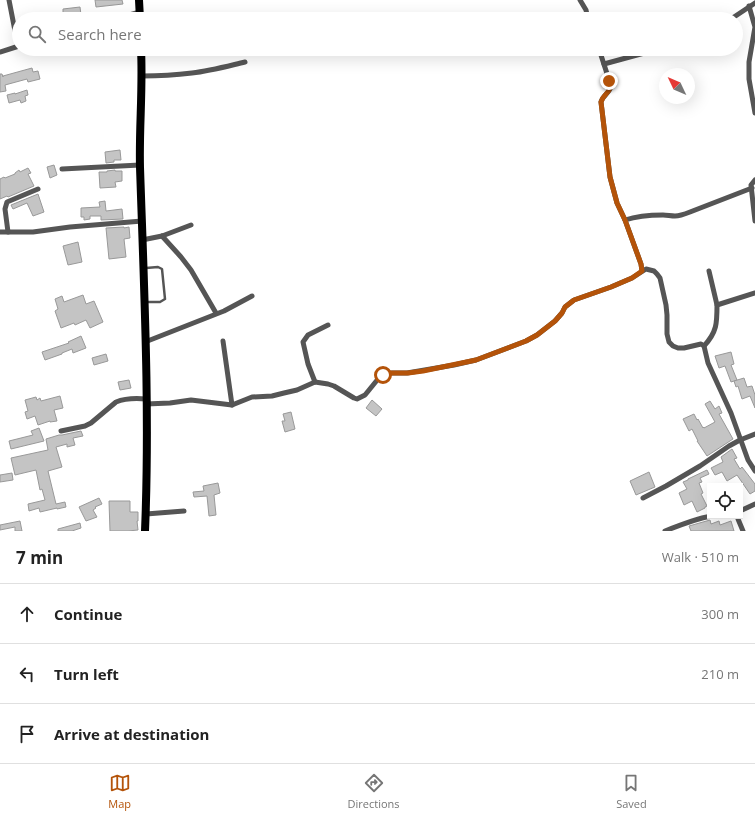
<!DOCTYPE html>
<html lang="en">
<head>
<meta charset="utf-8">
<style>
	:root { --surface:#fff; --page:#f2f2f2; --text:#222; --muted:#767676; --line:#e0e0e0; --accent:#b45309 }
	body { margin:0; font-family:"Open Sans",sans-serif; background:var(--page); color:var(--text) }
	.controls { position:absolute; right:12px; bottom:12px; display:grid; overflow:hidden; border-radius:0px; box-shadow:0 4px 16px #0002 }
	.controls button { width:36px; height:36px; display:grid; place-items:center; padding:0; border:0; border-bottom:1px solid var(--line); background:var(--surface); color:var(--text); font:20px sans-serif }
	.compass { position:absolute; left:659px; top:68px; width:36px; height:36px; border-radius:50%; background:var(--surface); box-shadow:0 4px 16px #0002; rotate:314deg }
	.stop { position:absolute; width:12px; height:12px; margin:-9px; border:3px solid #b45309; border-radius:50%; background:#fff }
	.stop.end { background:#b45309; border-color:#fff; box-shadow:0 1px 4px #0008 }
	.list { margin:0; padding:0; list-style:none }
	h2 { display:flex; justify-content:space-between; align-items:center; height:52px; margin:0; padding:0 16px; font-size:17px }
	h2 small { font-size:13px; font-weight:400; color:var(--muted) }
	.list li { display:grid; grid-template-columns:26px 1fr auto; gap:12px; align-items:center; box-sizing:border-box; height:60px; padding:0 16px; border-top:1px solid var(--line) }
	.list b { display:block; font-size:15px; white-space:nowrap }
	.list em { font-size:13px; font-style:normal; color:var(--muted) }
	.icon { flex:none; width:22px; height:22px; fill:none; stroke:currentColor; stroke-width:2; stroke-linecap:round; stroke-linejoin:round }
	.map { position:relative; flex:none; width:755px; height:531px; overflow:hidden }
	.search { position:absolute; background:var(--surface); box-shadow:0 4px 16px #0002; left:12px; right:12px; top:12px; height:44px; display:flex; align-items:center; gap:10px; box-sizing:border-box; padding:0 14px; border-radius:22px; color:var(--muted); font-size:15px }
	.sheet { height:232px; background:var(--surface) }
	nav { display:flex; justify-content:space-around; align-items:center; box-sizing:border-box; height:56px; border-top:1px solid var(--line); background:var(--surface); font-size:11px; color:var(--muted) }
	nav a { display:grid; justify-items:center; gap:2px }
	nav .on { color:var(--accent) }
	.map>svg:first-child { display:block }
	.building { fill:#c4c4c4; stroke:#999 }
	.lines { fill:none; stroke-linecap:round; stroke-linejoin:round }
	.service { stroke:#555; stroke-width:2.5 }
	.minor { stroke:#555; stroke-width:5 }
	.trunk { stroke:#000; stroke-width:8 }
	.route { stroke:#b45309; stroke-width:5 }
</style>
</head>
<body>
<div class="map">
<svg width="755" height="531" viewBox="0 0 755 531">
	<rect width="100%" height="100%" fill="#fff"/>
	<g class="building">
		<polygon points="95,0 122,0 123,4 96,7"/>
		<polygon points="80,7 81,15 74,15 75,19 63,19 63,9"/>
		<polygon points="102,49 118,49 118,54 102,55"/>
		<polygon points="32,68 33,72 38,71 40,79 28,82 27,79 5,85 6,91 0,92 0,74 2,74 3,77 3,76"/>
		<polygon points="27,90 28,95 25,96 26,101 21,103 20,100 9,103 7,95 15,93 15,94"/>
		<polygon points="120,150 121,160 114,160 114,162 106,163 105,152"/>
		<polygon points="54,165 57,175 50,178 47,167"/>
		<polygon points="28,168 31,173 28,174 34,186 8,197 7,196 0,199 0,179 4,177 5,178 15,174 15,173 19,170 20,172"/>
		<polygon points="115,170 115,171 122,171 122,181 115,182 116,187 100,188 99,172 107,172 107,171"/>
		<polygon points="38,194 44,212 33,216 27,203 13,209 11,205"/>
		<polygon points="105,201 106,211 122,209 123,219 101,220 101,216 90,216 90,219 84,220 84,217 81,217 81,208 100,207 99,202"/>
		<polygon points="124,227 124,228 129,227 130,238 124,239 126,257 109,259 106,228"/>
		<polygon points="78,242 82,262 68,265 63,246"/>
		<polygon points="83,295 86,304 94,301 103,322 90,328 86,320 75,325 74,323 61,328 55,311 58,309 55,299 62,296 64,302"/>
		<polygon points="81,336 86,348 73,353 72,349 62,353 62,354 45,360 42,352 69,343 68,342"/>
		<polygon points="731,352 734,364 731,365 737,380 731,382 725,366 719,368 715,356"/>
		<polygon points="106,354 108,361 94,365 92,358"/>
		<polygon points="744,378 747,387 752,386 755,395 755,408 750,396 742,399 738,386 736,387 734,381"/>
		<polygon points="129,380 131,388 120,390 118,382"/>
		<polygon points="60,396 63,408 54,410 57,421 50,422 50,421 38,425 35,416 27,419 25,412 28,411 25,400 36,397 37,400 40,398 41,401"/>
		<polygon points="372,400 382,409 376,416 366,408"/>
		<polygon points="710,401 715,409 719,406 722,413 719,414 733,439 707,456 697,441 698,441 692,429 689,431 683,419 694,414 697,420 698,419 703,428 704,427 704,428 715,422 705,404"/>
		<polygon points="291,412 295,429 285,432 282,421 285,421 283,414"/>
		<polygon points="39,428 44,441 11,449 9,441 33,435 31,431"/>
		<polygon points="81,431 83,436 73,438 75,445 67,447 67,444 56,447 62,467 48,471 56,504 65,502 66,507 57,509 57,508 40,512 39,508 29,511 28,504 45,500 42,489 40,490 36,470 15,475 11,458 48,450 46,439 59,435 62,435"/>
		<polygon points="732,449 737,458 734,459 740,469 742,467 755,484 755,491 750,494 737,475 727,481 722,472 715,475 711,468 723,462 721,457"/>
		<polygon points="707,470 709,474 700,478 702,482 699,483 703,493 701,494 707,506 705,507 705,508 697,512 692,501 684,505 679,493 687,489 683,482 688,480 688,479"/>
		<polygon points="649,472 655,487 636,495 630,481"/>
		<polygon points="12,473 13,480 0,482 0,475"/>
		<polygon points="218,483 220,493 214,495 216,515 209,516 207,496 194,497 193,492 204,491 203,486"/>
		<polygon points="99,498 102,504 95,507 96,508 93,510 97,517 86,521 79,507"/>
		<polygon points="109,501 130,501 130,512 138,512 138,521 137,521 138,530 128,531 110,531"/>
		<polygon points="710,520 711,524 719,521 720,525 731,521 734,531 691,531 689,526"/>
		<polygon points="20,521 22,531 15,531 15,527 0,530 0,525"/>
		<polygon points="80,523 81,528 72,531 58,531 58,529"/>
	</g>
	<g class="lines">
		<polyline class="service" points="145,302 160,302 165,299 162,269 158,267 146,268"/>
		<g class="minor">
			<polyline points="9,0 15,31 19,43"/>
			<polyline points="580,0 586,10 588,19"/>
			<polyline points="749,6 755,27 749,62 749,79 755,113"/>
			<polyline points="115,19 140,12"/>
			<polyline points="731,19 755,3"/>
			<path d="M599,49l12,37c-1,7 -8,9 -10,16l9,75 7,26 8,17 16,44 1,7"/>
			<polyline points="0,52 19,46"/>
			<polyline points="604,64 659,49"/>
			<path d="M142,76c17,0 34,-1 50,-3 18,-2 36,-7 53,-11"/>
			<polyline points="62,169 140,165"/>
			<polyline points="755,180 751,185 755,221"/>
			<path d="M625,220c12,-4 25,-5 38,-5 4,0 8,1 12,1 5,0 10,-2 15,-4l62,-24"/>
			<polyline points="0,232 33,232 70,227 142,221"/>
			<polyline points="8,232 5,209 7,202 38,189"/>
			<polyline points="162,236 181,257 191,270 216,313"/>
			<polyline points="142,240 162,236 191,225"/>
			<polyline points="709,271 717,305"/>
			<polyline points="223,341 232,405"/>
			<polyline points="145,342 224,311 252,296"/>
			<path d="M704,346c13,-14 13,-23 13,-41l38,-12"/>
			<polyline points="315,382 308,364 303,342 308,335 328,325"/>
			<polyline points="146,404 170,403 191,400 232,405 252,397 272,396 284,393 297,390 315,382 328,384 334,386 354,398 357,399 365,395 378,379 386,374 392,373 407,373 454,365 476,360 526,341 537,335 555,321 562,313 565,307 574,300 611,287 632,278 646,269 654,271 657,274 660,278 666,305 667,315 667,334 669,342 673,346 678,348 684,348 701,344 704,346 708,363 731,413 748,460 755,471"/>
			<path d="M61,431l24,-5 6,-3 25,-21c10,-4 19,-4 30,-3"/>
			<polyline points="643,498 666,486 700,466 729,446 740,440 755,434"/>
			<polyline points="740,511 755,504"/>
			<polyline points="146,514 184,511"/>
			<polyline points="738,516 738,519 743,531"/>
			<path d="M665,531c15,-6 30,-12 46,-15"/>
		</g>
		<g class="trunk">
			<polyline points="139,0 140,19"/>
			<path d="M141,49c2,39 -2,79 -1,118 4,121 10,243 5,364"/>
		</g>
	</g>
	<g class="lines">
		<path class="route" d="M383,375l5,-2h20l15,-2 53,-11 50,-19 11,-6 18,-14 7,-8 3,-6 9,-7 37,-13 21,-9 10,-7 -1,-7 -16,-44 -8,-17 -7,-26 -9,-75c3,-10 12,-9 8,-21"/>
	</g>
</svg>
<div class="controls">
<button><svg class="icon" aria-label="locate" viewBox="0 0 24 24"><circle cx="12" cy="12" r="6"/><path d="M12 2v4M12 18v4M2 12h4M18 12h4"/></svg></button>
</div>
<svg class="compass" viewBox="-18 -18 36 36"><path d="M0-13l5 13h-10z" fill="#e53935"/><path d="M0 13l5-13h-10z" fill="#767676"/></svg>
<div class="stop" style="left:383px;top:375px"></div>
<div class="stop end" style="left:609px;top:81px"></div>
<div class="search"><svg class="icon" aria-label="search" viewBox="0 0 24 24"><circle cx="10" cy="10" r="6"/><path d="M15 15l6 6"/></svg>Search here</div>
</div>
<section class="sheet">
<h2>7 min<small>Walk · 510 m</small></h2>
<ul class="list">
<li><svg class="icon" aria-label="ahead" viewBox="0 0 24 24"><path d="M12 20V5M6 11l6-6 6 6"/></svg><div><b>Continue</b></div><em>300 m</em></li>
<li><svg class="icon" aria-label="left" viewBox="0 0 24 24"><path d="M17 20v-9H6M10 6l-5 5 5 5"/></svg><div><b>Turn left</b></div><em>210 m</em></li>
<li><svg class="icon" aria-label="arrive" viewBox="0 0 24 24"><path d="M6 21V4h12l-3 4 3 4H6"/></svg><div><b>Arrive at destination</b></div></li>
</ul>
</section>
<nav>
<a class="on"><svg class="icon" aria-label="map" viewBox="0 0 24 24"><path d="M3 6l6-2 6 2 6-2v14l-6 2-6-2-6 2zM9 4v14M15 6v14"/></svg>Map</a>
<a><svg class="icon" aria-label="directions" viewBox="0 0 24 24"><path d="M12 3l9 9-9 9-9-9zM9 14v-3h6M13 9l2 2-2 2"/></svg>Directions</a>
<a><svg class="icon" aria-label="saved" viewBox="0 0 24 24"><path d="M7 4h10v16l-5-4-5 4z"/></svg>Saved</a>
</nav>
</body>
</html>
